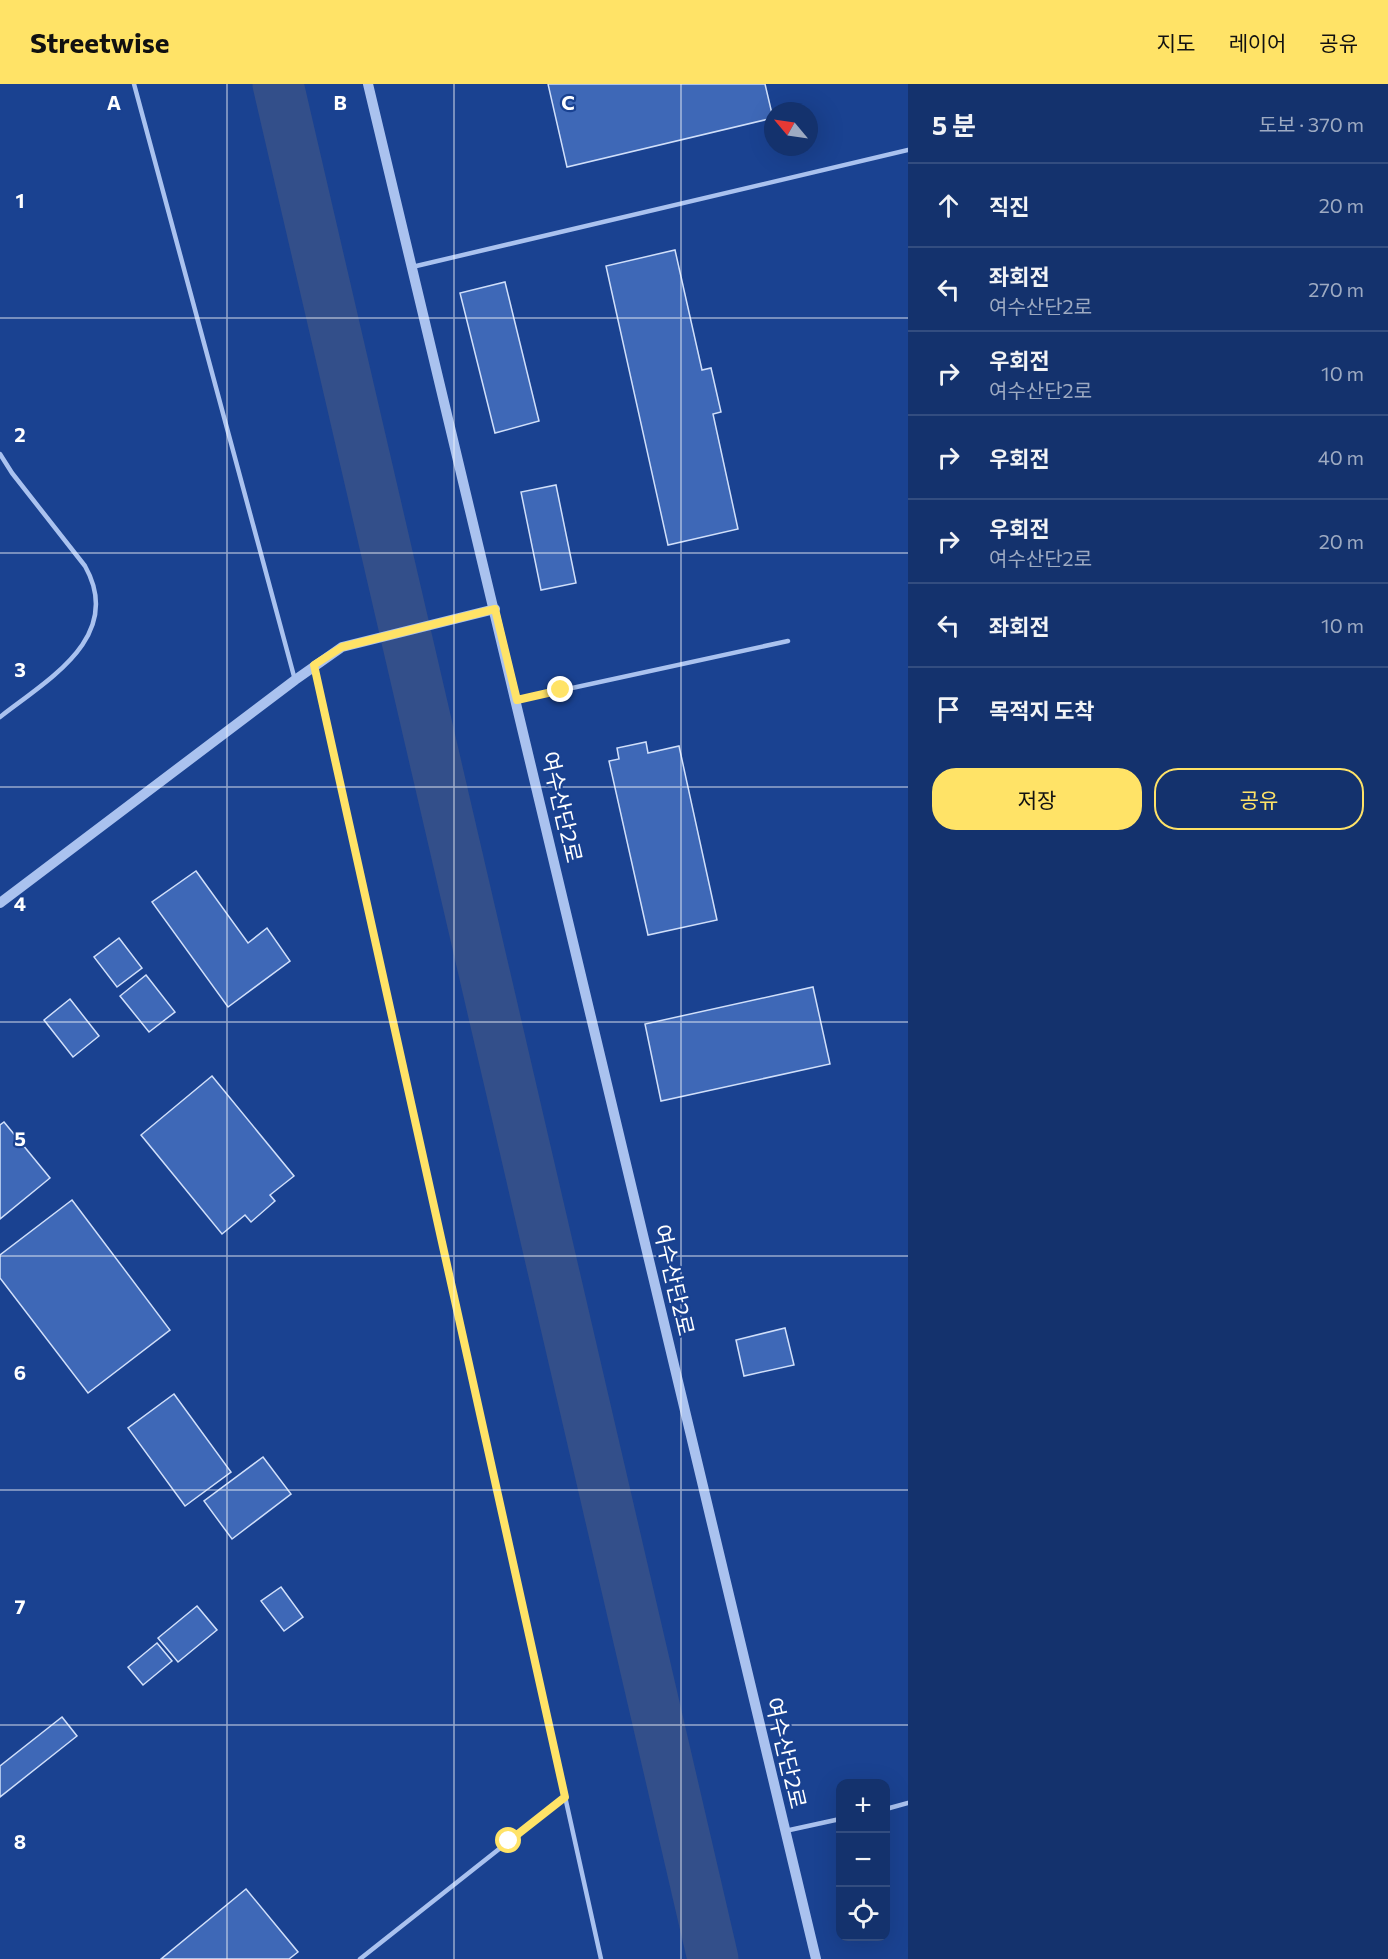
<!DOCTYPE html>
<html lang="ko">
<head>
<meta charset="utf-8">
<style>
	:root { --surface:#14326d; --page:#213e75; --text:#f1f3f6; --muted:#9daac2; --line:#334d80; --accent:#ffe367 }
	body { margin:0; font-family:Commissioner,"Noto Sans KR",sans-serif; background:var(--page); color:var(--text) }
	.controls { position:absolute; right:18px; bottom:18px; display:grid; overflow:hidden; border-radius:12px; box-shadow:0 6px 24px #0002 }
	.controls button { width:54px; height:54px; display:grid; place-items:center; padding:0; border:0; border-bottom:2px solid var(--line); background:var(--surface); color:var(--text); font:30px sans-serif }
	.compass { position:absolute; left:764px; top:18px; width:54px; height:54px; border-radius:50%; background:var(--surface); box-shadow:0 6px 24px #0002; rotate:299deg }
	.stop { position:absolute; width:18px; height:18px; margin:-14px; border:4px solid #ffe367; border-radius:50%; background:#fff }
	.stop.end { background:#ffe367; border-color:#fff; box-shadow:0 2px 6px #0008 }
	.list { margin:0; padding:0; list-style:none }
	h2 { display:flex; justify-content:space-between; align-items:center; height:78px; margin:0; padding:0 24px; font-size:26px }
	h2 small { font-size:20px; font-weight:400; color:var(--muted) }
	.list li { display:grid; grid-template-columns:39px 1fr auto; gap:18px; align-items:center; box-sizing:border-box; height:84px; padding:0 24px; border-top:2px solid var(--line) }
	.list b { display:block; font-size:22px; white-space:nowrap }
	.list p { margin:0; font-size:20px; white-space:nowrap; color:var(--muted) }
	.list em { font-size:20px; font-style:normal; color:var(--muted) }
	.actions { display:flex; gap:12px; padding:18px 24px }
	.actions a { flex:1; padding:14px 0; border:2px solid var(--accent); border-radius:24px; text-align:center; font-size:21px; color:var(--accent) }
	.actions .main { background:var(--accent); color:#111 }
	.icon { flex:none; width:33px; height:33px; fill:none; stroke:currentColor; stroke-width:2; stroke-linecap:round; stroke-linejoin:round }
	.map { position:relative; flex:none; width:908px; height:1875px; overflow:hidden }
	header { display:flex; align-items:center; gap:36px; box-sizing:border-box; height:84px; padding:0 30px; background:var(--accent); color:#111 }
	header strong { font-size:28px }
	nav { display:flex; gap:33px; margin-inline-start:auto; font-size:21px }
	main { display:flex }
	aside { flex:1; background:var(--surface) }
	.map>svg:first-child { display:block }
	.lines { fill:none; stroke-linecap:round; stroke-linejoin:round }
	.river { stroke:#334f8a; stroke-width:51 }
	.building { fill:#3e68b7; stroke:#d0dffa; stroke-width:1.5 }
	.service { stroke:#aac2ef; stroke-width:4.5 }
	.tertiary { stroke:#aac2ef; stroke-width:10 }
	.route { stroke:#ffe367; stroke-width:8 }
	.grid { fill:none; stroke:#fff; stroke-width:1.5; stroke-opacity:0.55 }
	.labels { text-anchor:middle; stroke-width:4.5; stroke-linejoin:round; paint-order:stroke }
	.street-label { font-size:22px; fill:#fff; stroke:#1a4291 }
	.grid-label { font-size:20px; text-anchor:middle; font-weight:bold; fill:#fff; stroke:#1a4291; stroke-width:4.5; stroke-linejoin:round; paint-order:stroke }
</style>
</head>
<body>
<header>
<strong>Streetwise</strong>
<nav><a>지도</a><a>레이어</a><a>공유</a></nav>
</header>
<main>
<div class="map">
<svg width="908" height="1875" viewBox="0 0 908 1875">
	<rect width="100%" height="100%" fill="#1a4291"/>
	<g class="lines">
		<polyline class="river" points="278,0 713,1875"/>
	</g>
	<g class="building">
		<polygon points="548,0 765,0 773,34 567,83"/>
		<polygon points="675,166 702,286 711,284 721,328 713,330 738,445 668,461 606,182"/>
		<polygon points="505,198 539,337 495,349 460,209"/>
		<polygon points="556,401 576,499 541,506 521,408"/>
		<polygon points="646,658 648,669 679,662 717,836 648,851 609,677 619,675 617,664"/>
		<polygon points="196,787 248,859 267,844 290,877 228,923 152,818"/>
		<polygon points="119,854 142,884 117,903 94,873"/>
		<polygon points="146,891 175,928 149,948 120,912"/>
		<polygon points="813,903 830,980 661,1017 645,940"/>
		<polygon points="70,915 99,952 73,973 44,936"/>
		<polygon points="212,992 294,1092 270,1111 275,1117 251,1138 245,1131 222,1150 141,1051"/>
		<polygon points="4,1038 50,1094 0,1135 0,1041"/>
		<polygon points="72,1116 170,1246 88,1309 0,1194 0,1171"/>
		<polygon points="785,1244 794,1281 744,1292 736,1256"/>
		<polygon points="174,1310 231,1388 185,1422 128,1344"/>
		<polygon points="263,1373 291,1410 232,1455 204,1417"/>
		<polygon points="281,1503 303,1533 284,1547 261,1517"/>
		<polygon points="197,1522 217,1546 178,1578 158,1554"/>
		<polygon points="157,1559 172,1577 143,1601 128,1583"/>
		<polygon points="62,1633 77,1652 0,1713 0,1682"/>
		<polygon points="246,1805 298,1868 289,1875 161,1875"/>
	</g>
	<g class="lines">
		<g class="service">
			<polyline points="134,0 295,596"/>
			<polyline points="412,183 908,66"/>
			<path d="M0,370l12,19 73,93c40,71 -38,114 -85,151"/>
			<polyline points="315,584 601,1875"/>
			<polyline points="517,616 788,557"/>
			<polyline points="886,1725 908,1719"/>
			<polyline points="785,1747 840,1735"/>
			<polyline points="360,1875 565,1713"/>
		</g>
		<g class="tertiary">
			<polyline points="368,0 816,1875"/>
			<polyline points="0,819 295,596 342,563 495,525"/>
		</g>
	</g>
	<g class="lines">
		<polyline class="route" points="509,1757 565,1713 314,581 342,563 495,525 517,616 561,606"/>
	</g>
	<path class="grid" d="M227,0v1875M454,0v1875M681,0v1875M0,234h908M0,469h908M0,703h908M0,938h908M0,1172h908M0,1406h908M0,1641h908"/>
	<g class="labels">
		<g class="street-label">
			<text transform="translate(562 723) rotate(77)" y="8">여수산단2로</text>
			<text transform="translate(674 1196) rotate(77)" y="8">여수산단2로</text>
			<text transform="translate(786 1669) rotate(77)" y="8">여수산단2로</text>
		</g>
	</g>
	<g class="grid-label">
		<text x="114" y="26">A</text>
		<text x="340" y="26">B</text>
		<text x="568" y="26">C</text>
		<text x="20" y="124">1</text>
		<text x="20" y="358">2</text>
		<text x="20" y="593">3</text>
		<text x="20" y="827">4</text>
		<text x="20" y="1062">5</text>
		<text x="20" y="1296">6</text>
		<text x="20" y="1530">7</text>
		<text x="20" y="1765">8</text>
	</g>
</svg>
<div class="controls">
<button>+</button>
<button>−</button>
<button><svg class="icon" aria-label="locate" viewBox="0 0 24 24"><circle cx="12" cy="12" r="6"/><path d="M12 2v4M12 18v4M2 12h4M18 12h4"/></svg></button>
</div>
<svg class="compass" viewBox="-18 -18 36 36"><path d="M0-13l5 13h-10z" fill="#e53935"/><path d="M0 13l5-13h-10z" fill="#9daac2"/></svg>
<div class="stop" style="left:509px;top:1757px"></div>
<div class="stop end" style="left:561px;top:606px"></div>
</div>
<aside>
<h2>5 분<small>도보 · 370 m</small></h2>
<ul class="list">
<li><svg class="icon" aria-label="ahead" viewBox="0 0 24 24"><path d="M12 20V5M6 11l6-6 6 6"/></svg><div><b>직진</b></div><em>20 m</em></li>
<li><svg class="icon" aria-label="left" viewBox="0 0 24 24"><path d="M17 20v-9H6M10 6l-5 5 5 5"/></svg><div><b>좌회전</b><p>여수산단2로</p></div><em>270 m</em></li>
<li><svg class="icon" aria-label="right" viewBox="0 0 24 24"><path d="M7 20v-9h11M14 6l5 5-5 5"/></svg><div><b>우회전</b><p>여수산단2로</p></div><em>10 m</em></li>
<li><svg class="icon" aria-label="right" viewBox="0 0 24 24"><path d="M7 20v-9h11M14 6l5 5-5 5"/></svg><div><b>우회전</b></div><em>40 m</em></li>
<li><svg class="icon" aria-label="right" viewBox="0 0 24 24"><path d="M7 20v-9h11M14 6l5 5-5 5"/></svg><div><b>우회전</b><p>여수산단2로</p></div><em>20 m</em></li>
<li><svg class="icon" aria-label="left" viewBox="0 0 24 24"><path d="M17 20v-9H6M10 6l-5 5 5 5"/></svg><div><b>좌회전</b></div><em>10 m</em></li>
<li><svg class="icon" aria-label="arrive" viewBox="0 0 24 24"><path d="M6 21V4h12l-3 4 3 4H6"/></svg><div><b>목적지 도착</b></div></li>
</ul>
<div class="actions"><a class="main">저장</a><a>공유</a></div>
</aside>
</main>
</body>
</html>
